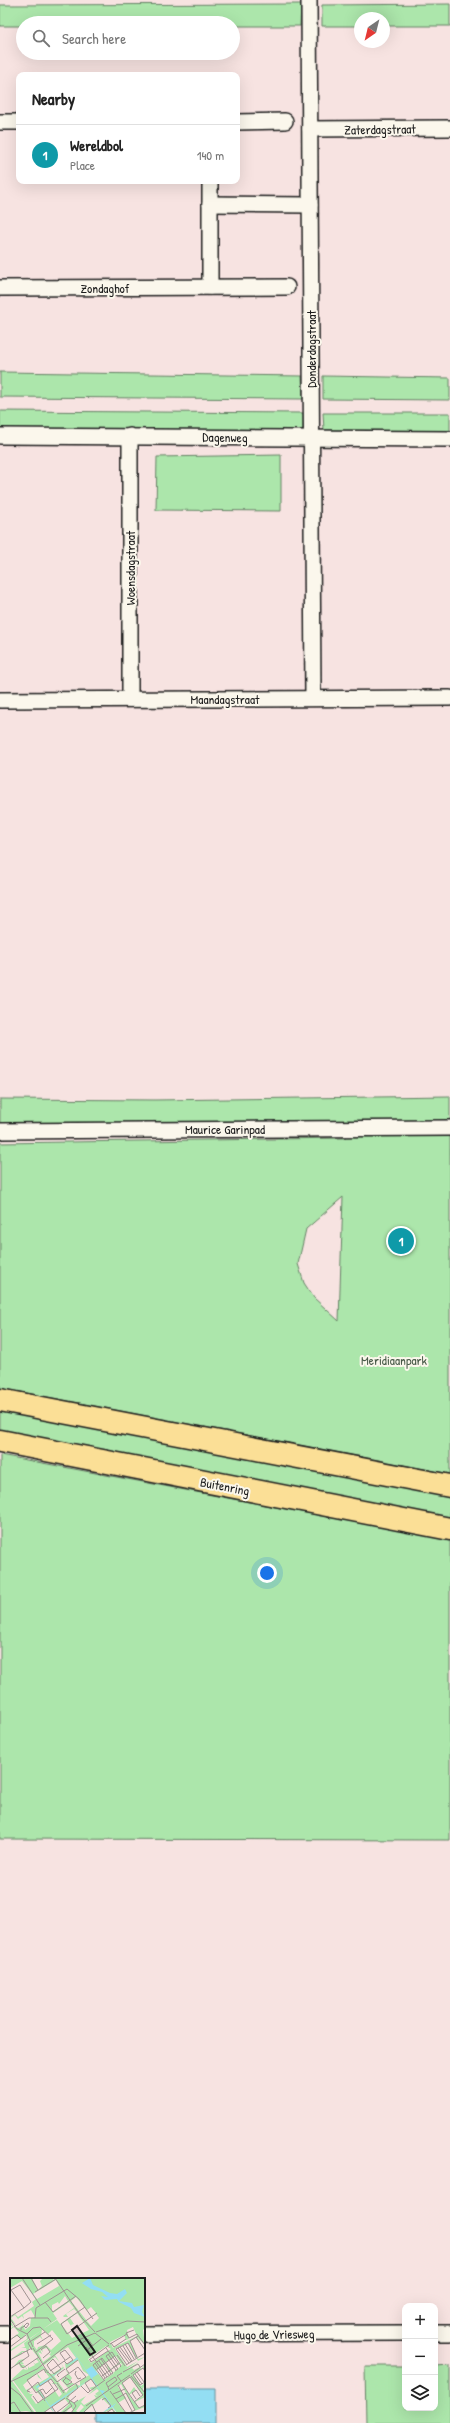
<!DOCTYPE html>
<html lang="en">
<head>
<meta charset="utf-8">
<style>
	:root { --surface:#fff; --page:#f6f6f6; --text:#222; --muted:#767676; --line:#e0e0e0; --accent:#1c1c1c }
	body { margin:0; font-family:"Patrick Hand",sans-serif; background:var(--page); color:var(--text) }
	.controls { position:absolute; right:12px; bottom:12px; display:grid; overflow:hidden; border-radius:8px; box-shadow:0 4px 16px #0002 }
	.controls button { width:36px; height:36px; display:grid; place-items:center; padding:0; border:0; border-bottom:1px solid var(--line); background:var(--surface); color:var(--text); font:20px sans-serif }
	.compass { position:absolute; left:354px; top:12px; width:36px; height:36px; border-radius:50%; background:var(--surface); box-shadow:0 4px 16px #0002; rotate:215deg }
	.you { position:absolute; left:267px; top:1573px; width:14px; height:14px; margin:-10px; border:3px solid #fff; border-radius:50%; background:#1a73e8; box-shadow:0 0 0 6px #1a73e833 }
	.badge { display:grid; place-items:center; width:26px; height:26px; border-radius:50%; background:var(--accent); color:#fff; font-size:13px; font-weight:700 }
	.pin { position:absolute; translate:-50% -50%; border:2px solid #fff; box-shadow:0 1px 4px #0006 }
	.list { margin:0; padding:0; list-style:none }
	h2 { display:flex; justify-content:space-between; align-items:center; height:52px; margin:0; padding:0 16px; font-size:17px }
	h2 small { font-size:13px; font-weight:400; color:var(--muted) }
	.list li { display:grid; grid-template-columns:26px 1fr auto; gap:12px; align-items:center; box-sizing:border-box; height:60px; padding:0 16px; border-top:1px solid var(--line) }
	.list b { display:block; font-size:15px; white-space:nowrap }
	.list p { margin:0; font-size:13px; white-space:nowrap; color:var(--muted) }
	.list em { font-size:13px; font-style:normal; color:var(--muted) }
	.icon { flex:none; width:22px; height:22px; fill:none; stroke:currentColor; stroke-width:2; stroke-linecap:round; stroke-linejoin:round }
	.map { position:relative; flex:none; width:450px; height:2423px; overflow:hidden }
	.search { position:absolute; background:var(--surface); box-shadow:0 4px 16px #0002; left:16px; top:16px; width:224px; height:44px; display:flex; align-items:center; gap:10px; box-sizing:border-box; padding:0 14px; border-radius:22px; color:var(--muted); font-size:15px }
	.panel { position:absolute; background:var(--surface); box-shadow:0 4px 16px #0002; left:16px; top:72px; width:224px; height:112px; border-radius:8px }
	.map>svg:first-child { display:block }
	.green { fill:#ace6ab; stroke:#648164; fill-rule:evenodd }
	.water { fill:#93def3; stroke:#63909d }
	.lines { fill:none; stroke-linecap:round; stroke-linejoin:round }
	.minor-casing { stroke:#1c1c1c; stroke-width:18 }
	.trunk-casing { stroke:#1c1c1c; stroke-width:25 }
	.minor { stroke:#fbf7ec; stroke-width:15 }
	.trunk { stroke:#fbdf96; stroke-width:22 }
	.labels { text-anchor:middle; stroke-width:4; stroke-linejoin:round; paint-order:stroke }
	.street-label { font-size:13px; fill:#1c1c1c; stroke:#fbf7ec }
	.park-label { font-size:13px; fill:#475947; stroke:#fbf7ec }
	.inset-road { fill:none; stroke:#9f9392; stroke-width:1 }
	.view { fill:#1c1c1c; fill-opacity:0.15; stroke:#1c1c1c; stroke-width:2 }
	.inset-edge { fill:none; stroke:#1c1c1c; stroke-width:2 }
</style>
</head>
<body>
<div class="map">
<svg width="450" height="2423" viewBox="0 0 450 2423">
	<rect width="100%" height="100%" fill="#f7e3e1"/>
	<filter id="ink" filterUnits="userSpaceOnUse"><feTurbulence type="fractalNoise" baseFrequency=".025" numOctaves="2"/><feDisplacementMap in="SourceGraphic" scale="8" xChannelSelector="R" yChannelSelector="G"/><feConvolveMatrix kernelMatrix="1 2 1 2 8 2 1 2 1" color-interpolation-filters="sRGB"/></filter>
	<g filter="url(#ink)">
		<g class="green">
			<polygon points="301,4 300,26 233,26 233,23 23,23 23,26 0,26 0,5"/>
			<polygon points="450,4 450,26 384,26 384,18 360,18 360,26 322,26 322,5"/>
			<polygon points="0,372 302,376 303,399 0,397"/>
			<polygon points="323,376 450,378 450,400 323,399"/>
			<polygon points="0,411 303,413 303,430 0,429"/>
			<polygon points="323,413 450,413 450,431 324,430"/>
			<polygon points="281,455 281,511 156,510 157,457"/>
			<path d="M450,1096v378l-450,-86v-245l345,-5 1,-11 -346,1v-29l155,1zM343,1197l-4,124 -25,-23 -10,-15 -6,-19 8,-35z"/>
			<polygon points="0,1411 450,1497 450,1522 0,1433"/>
			<polygon points="0,1455 450,1540 450,1840 0,1839"/>
			<polygon points="450,2365 450,2423 366,2423 365,2366 405,2366 405,2408 435,2408 435,2366"/>
		</g>
		<polygon class="water" points="144,2389 215,2389 215,2423 96,2423 96,2412 144,2412"/>
		<g class="lines">
			<g class="minor-casing">
				<g id="minor">
					<polyline points="309,0 313,698"/>
					<polyline points="0,122 19,122"/>
					<polyline points="237,122 285,121"/>
					<polyline points="310,129 450,128"/>
					<polyline points="210,181 210,287"/>
					<polyline points="210,204 310,205"/>
					<polyline points="0,288 287,287"/>
					<polyline points="0,436 450,439"/>
					<polyline points="130,699 130,436"/>
					<polyline points="0,700 450,698"/>
					<polyline points="0,1131 450,1128"/>
					<polyline points="435,2333 450,2333"/>
					<polyline points="0,2334 11,2334"/>
					<polyline points="144,2334 405,2333"/>
				</g>
			</g>
			<g class="trunk-casing">
				<g id="trunk">
					<polyline points="0,1400 450,1486"/>
					<polyline points="0,1441 450,1529"/>
				</g>
			</g>
			<use href="#minor" class="minor"/>
			<use href="#trunk" class="trunk"/>
		</g>
	</g>
	<g class="labels">
		<g class="street-label">
			<text transform="translate(380 129) rotate(-1)" y="5">Zaterdagstraat</text>
			<text x="105" y="293">Zondaghof</text>
			<text transform="translate(311 349) rotate(-90)" y="5">Donderdagstraat</text>
			<text transform="translate(225 437) rotate(1)" y="5">Dagenweg</text>
			<text transform="translate(130 568) rotate(-90)" y="5">Woensdagstraat</text>
			<text x="225" y="704">Maandagstraat</text>
			<text x="225" y="1134">Maurice Garinpad</text>
			<text transform="translate(225 1486) rotate(11)" y="5">Buitenring</text>
			<text transform="translate(274 2334) rotate(-1)" y="5">Hugo de Vriesweg</text>
		</g>
		<g class="park-label">
			<text x="394" y="1365">Meridiaanpark</text>
		</g>
	</g>
	<g transform="translate(10 2278)">
		<rect width="135" height="135" fill="#f7e3e1"/>
		<path d="M0,0h22l6,12 4,-4 -2,-5 3,-3h11l-1,3 2,-3h90v50l-2,2 2,15 -8,-8 8,13 -9,-13 -6,4 8,18 7,-2 -7,4 -10,-18 -13,6 12,18 11,-6 -14,10 15,-9 -7,6 2,2 6,-3 2,2 3,-6v8l-2,-3 -10,7 8,11 4,-3 -2,6 2,8 -10,5 4,6 6,-3v2l-16,6 6,-3 -14,-26 -3,3 8,11 -8,5 8,10h-9l-13,-18 12,18h-5l3,-2 -1,-2 -11,4 9,-6 -9,-9 -19,15 -4,-1 5,-5 -3,-3 -5,7 3,2h-8l2,-3 -2,-3 -6,6h-5l9,-9 -4,-5 -14,8 3,6 -4,-5 -7,5h-6l-25,-34 11,-10 4,1 -2,-3 -4,1 -2,-4 -5,2 5,-6 6,-1 -3,3 2,2h-4l4,1 4,5v-4l1,2 6,-3 -2,-3 2,2 4,-2 -3,-3 2,-1 6,10 5,3 -1,2 4,1 11,-7 -2,-4 3,5 -10,8 12,17 3,-4 -8,-9 7,-6 -3,-5 7,9 -3,5h5l-5,6 7,-5 4,2v-5l9,-6 -6,-4 -5,-11 -12,9 -1,-6 2,1 9,-6 -8,-11 -13,8 5,8 -5,-6 -11,8 -14,-18 -3,5h-5v2l-11,5 11,-8h5l-1,-3h-5l4,-1 -1,-4 18,-13 -31,21 -1,-1 17,-11 -1,-5 -4,5 -5,-3 -6,3 8,-6 -5,-6 -4,3 3,-4 -3,-1v-7l5,-4 3,3 16,-11 -2,-4 4,-3 -14,-18 -12,7zM46,2l3,6 -22,13 -4,-5zM55,18l3,5 -16,11v-7l6,-3 1,2zM66,19l16,20 -5,-7 4,-3 5,6 -3,3 3,-2 3,4 -8,8 -20,-25zM59,24l5,6 -11,8 1,1h4l-2,-3 8,-5 3,3 -17,12 -3,-4 -14,9 14,-10 -4,-6zM21,32l4,7 -4,1 -1,8 -5,4 -3,-9 1,4 -4,3 -5,-1 -4,-7 6,5 -5,-7 4,-3 5,7 -2,-3 4,-3 2,3 -1,-4zM67,35l12,17 -17,8 -11,-14 6,-4 6,9 -2,2 2,-1 -2,-5 3,-1 -4,-6zM123,49l4,9 -24,12 -3,-6 14,-7 2,5 3,-1 -2,-9zM32,51l6,5 4,-4 9,11 -10,9 -5,-5 -8,2 -1,3 -3,-4v-5l6,-4 3,3 -2,-4zM96,68l5,3 -20,14 -3,-4zM37,70l4,5 -8,5 6,-4 2,2 -8,6 -5,-10 4,2 -2,-5 3,3 -1,-3zM106,78l4,6 -8,6 -1,1 10,-6 1,2 -9,8 -7,-11zM96,85l3,8 5,2 -10,7 -3,-3 8,-6 -8,6 -5,-6zM33,91l6,8 -17,10 12,12 -8,5 -5,-7 2,-3h-4l4,-3 -4,2 -2,-2 3,-3 -4,2 -3,-5 14,-12 1,4 4,3 -5,-7zM120,99l13,19 -9,6 -5,-7 7,-5 -2,-3 -5,7 -7,-11zM41,101l3,3 -2,2h4l6,10 -3,3 -4,-6 -10,7 -7,-10zM81,101l5,7 -7,2 4,2 -5,5 9,-6 2,2 -4,3 3,2 -4,-1 2,3 -12,7 -3,-3 5,-6 -12,7 -6,-4 2,-5zM0,100l25,35 -9,-2 -16,2z" fill="#ace6ab" fill-rule="evenodd"/>
		<path d="M64,0l8,5 8,-5 3,7 17,8 7,1 8,-5 2,4 -8,8 13,2 2,4 10,-2 -2,7 3,5 -11,-4 -3,-5 -12,-6 -2,-3 -12,1 -4,-4 7,1 -6,-5 -11,-3zM62,72l14,20 6,-4 6,8 -6,4 8,12 5,1 -2,2 9,13 4,-3 -3,4 5,6 -6,-6 -10,6 9,-7 -20,-28 -40,29 4,6 -5,-6 -9,6 9,-6 -14,-20 28,-19 -27,20 13,18 41,-28 -13,-19 -13,8 12,-9z" fill="#93def3"/>
		<path class="inset-road" d="M12,0l18,27M21,0l7,12M45,0l27,40 13,14M25,14l21,-13M35,24l8,10 23,-16M75,29l-24,17 6,10 30,-21M0,39l6,-4 8,-5 7,-6 -11,-17 -9,5 13,18M25,40l1,-10 31,-19 12,10 14,20M0,41l7,10 10,5 6,13M4,49l15,-9h19l3,4M11,52v-2l2,-1 4,-4 2,1 -3,4 -2,-2M124,52l-8,3 3,5 8,-4 8,11M86,54l31,-11 18,1M85,55l14,11M17,56l6,-6 7,-1 13,12 -17,13M126,59l9,13M0,62l7,-5 4,4M101,65l3,4 12,-8M27,66l14,-9M100,66l17,-10M115,66l9,15M68,68l10,-7 5,7M113,68l9,15M0,69l16,-12M76,69l21,30M110,69l11,15M23,70l15,25M96,70l12,16M108,70l11,15M22,72l-4,-7 17,-11M31,72l5,-4 4,6 -7,6M76,73l15,-12M98,76l10,15 -3,2M107,77l8,11M127,79l-7,-16 8,-5M91,81l10,15M0,82l22,-12M79,82l20,-15M80,82l1,2 17,-11M54,83l3,3 6,-4 -8,-10 -5,3 5,7M89,83l10,14M9,85l4,5 16,-11M85,85l10,15M116,87l19,-12M117,87l-11,-16 12,-6 8,15M0,91l19,-13 -2,-5M87,91l18,-13M106,92l-10,-14 6,-4 9,14 -1,1M40,93l20,-14M41,93l-4,-6 6,-6 8,10 -7,5 -3,-4M66,93l-1,3 3,5 3,-1M135,93l-2,-3 -10,7 7,10 5,-3M38,94l9,10M113,94l15,-8 2,3M127,94l7,10M59,95l-3,-4 12,-9M121,96l14,-10M125,96l7,10M92,98l18,-13M121,98l14,17M49,99l-2,-2 8,-6M55,99l7,5 -5,3 -4,-4 3,-3M94,101l9,-6 -11,-15 -9,7 11,15M38,103l7,10M111,103l-4,-5 5,-3M0,104l27,-13 30,-24 28,-12M47,104l21,-15 8,10 -23,14M47,105l7,10M108,107l14,26M71,108l7,7 2,-2M0,109l10,8 13,18M98,109l-2,-4 9,-6 2,3 -9,7 1,3M30,112l3,-1 3,5 7,-7M28,113l7,10M80,113l15,-11M80,113l-5,-8 6,-4 5,7M100,113l16,22M20,114l-3,-1 5,-4 -5,-7 17,-11 2,4M103,116l12,-5M23,118l5,7 5,-4M57,119l11,-9 -2,-4M56,120l8,5 4,-3M34,121l14,-10 -7,-10 -11,7 -2,-4 -6,5 4,6 4,-3 5,8M106,121l10,-6 9,17 -6,3M126,121l-4,-6 4,-3 4,6M92,122l3,-2 6,8 -3,2M124,124l9,-7 -13,-18 -8,6 7,11 10,14 6,-3M0,126l4,-2 7,11M76,128l44,-31M42,129l4,6 13,-10M33,135l22,-15M52,135l10,-7 -3,-4 7,-6M61,135l5,-7 -2,-3M73,135l9,-9 4,9M96,135l6,-4 3,4"/>
		<path class="view" d="M67,48l18,26 -5,3 -18,-25z"/>
		<rect width="135" height="135" class="inset-edge"/>
	</g>
</svg>
<div class="controls">
<button>+</button>
<button>−</button>
<button><svg class="icon" aria-label="layers" viewBox="0 0 24 24"><path d="M12 4l9 5-9 5-9-5zM3 14l9 5 9-5"/></svg></button>
</div>
<svg class="compass" viewBox="-18 -18 36 36"><path d="M0-13l5 13h-10z" fill="#e53935"/><path d="M0 13l5-13h-10z" fill="#767676"/></svg>
<div class="you"></div>
<div class="pin badge" style="left:401px;top:1241px;background:#0f9aa8">1</div>
<div class="search"><svg class="icon" aria-label="search" viewBox="0 0 24 24"><circle cx="10" cy="10" r="6"/><path d="M15 15l6 6"/></svg>Search here</div>
<section class="panel">
<h2>Nearby<small></small></h2>
<ul class="list">
<li><span class="badge" style="background:#0f9aa8">1</span><div><b>Wereldbol</b><p>Place</p></div><em>140 m</em></li>
</ul>
</section>
</div>
</body>
</html>
